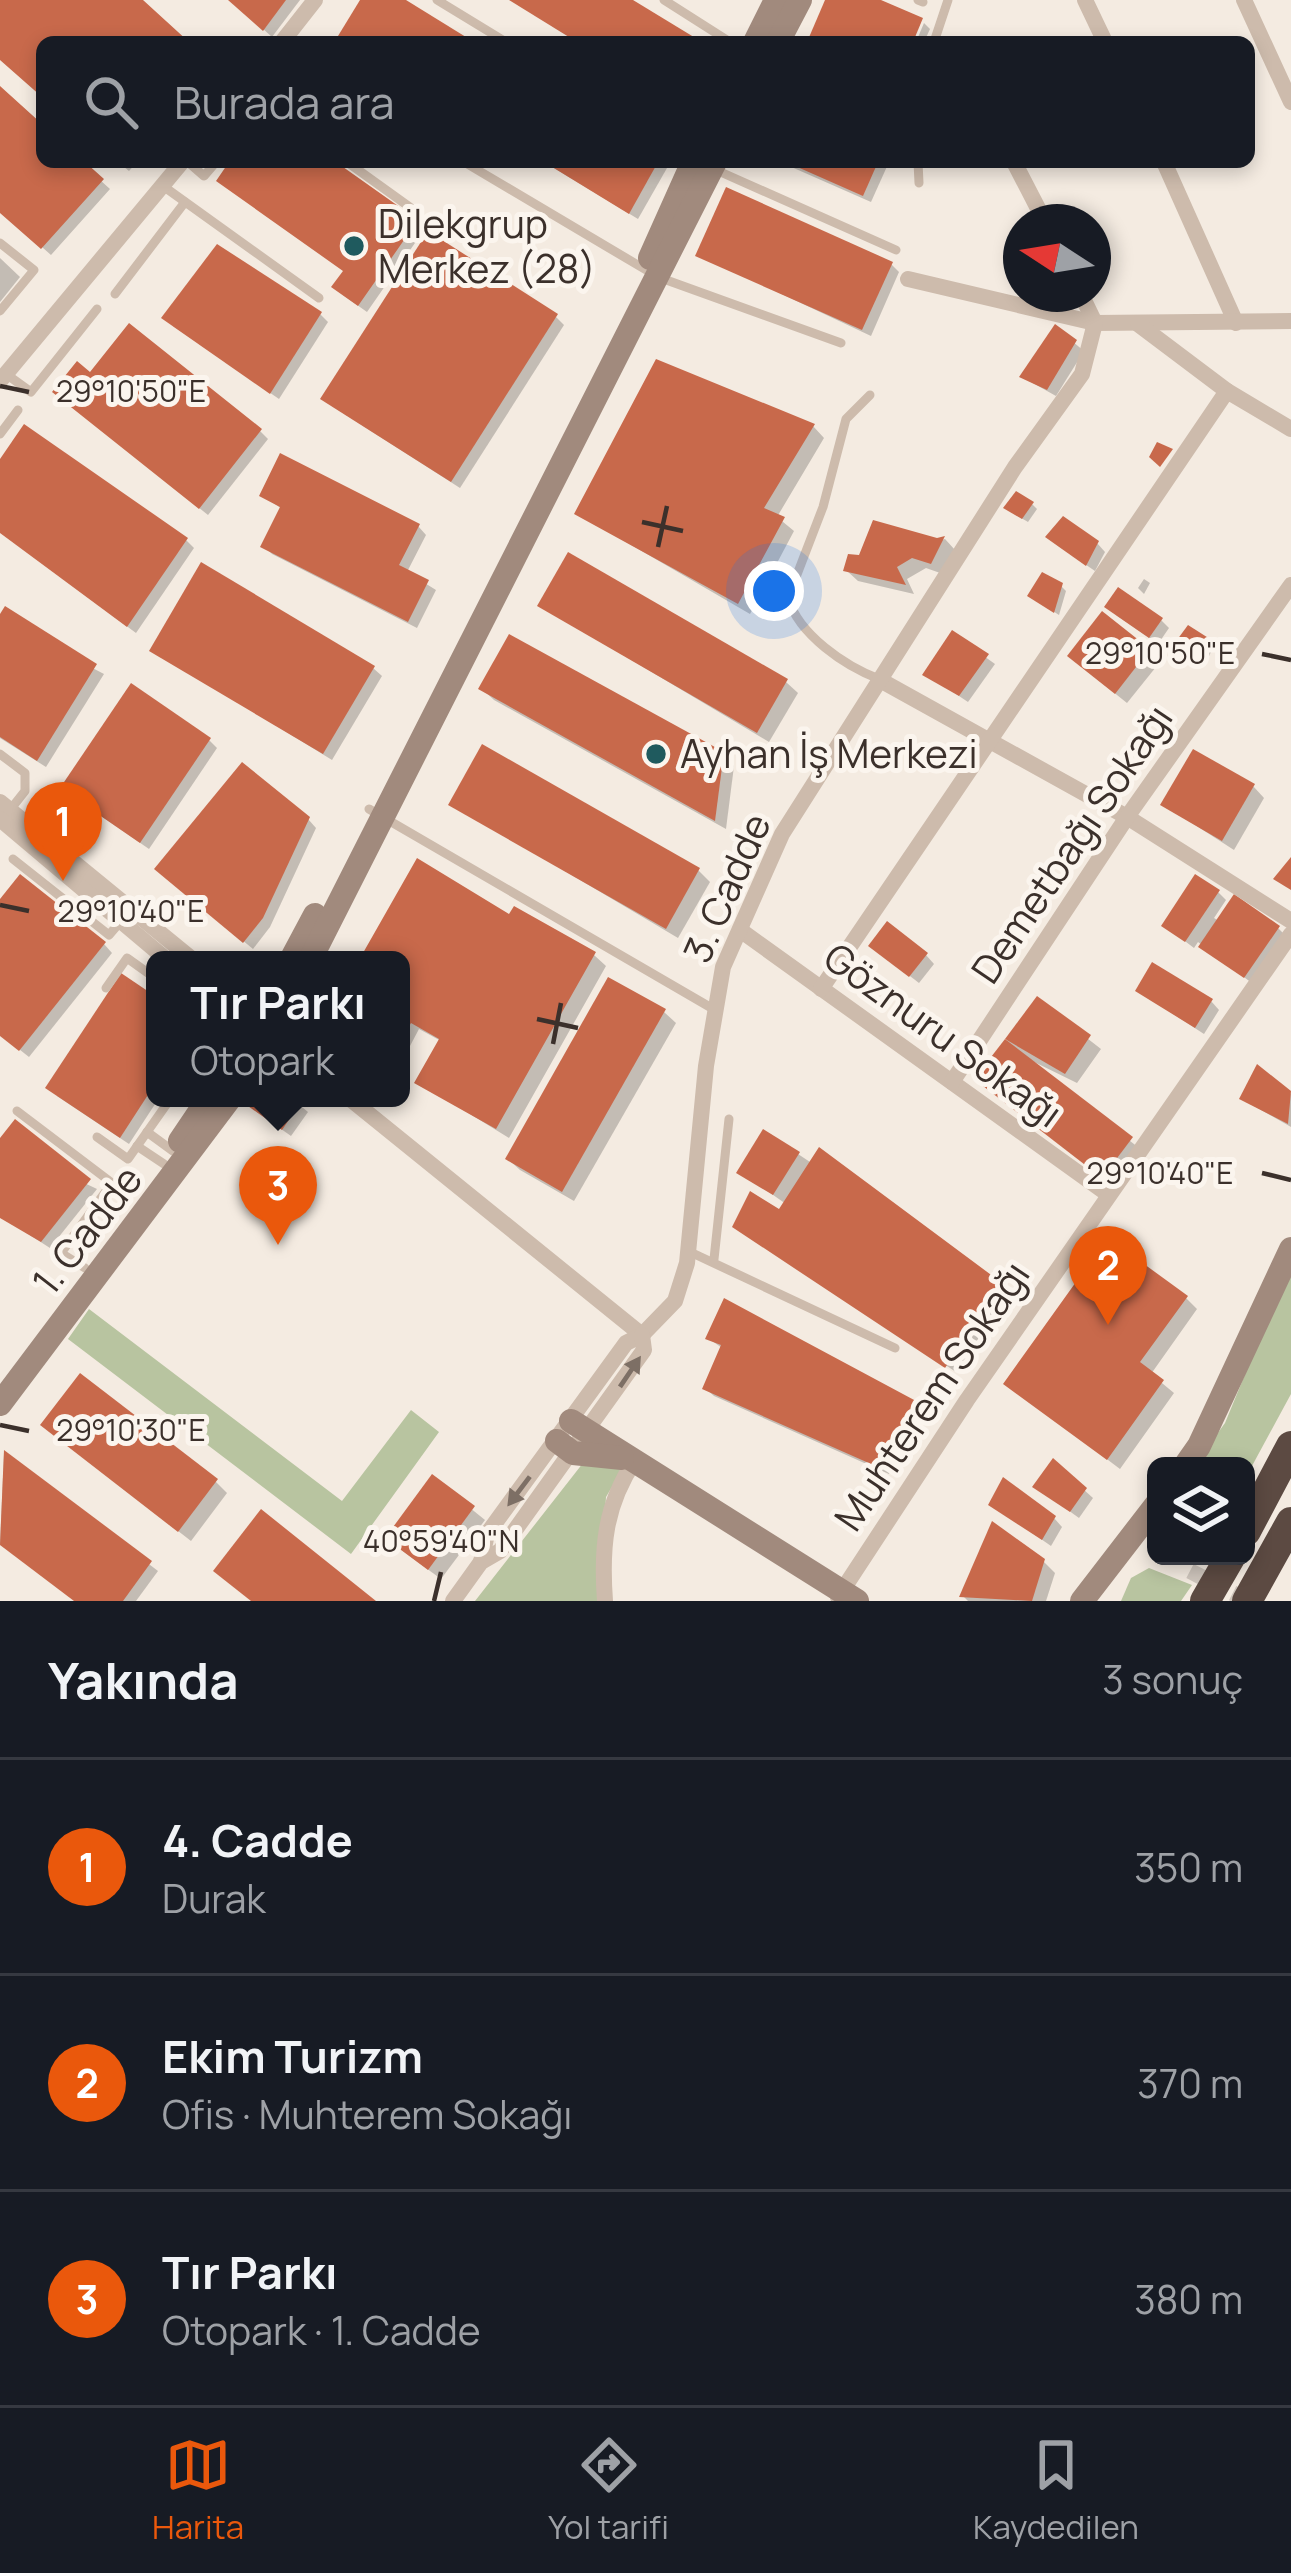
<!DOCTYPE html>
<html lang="tr">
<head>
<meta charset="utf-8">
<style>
	:root { --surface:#171b24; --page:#242831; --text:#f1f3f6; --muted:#9ea1a6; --line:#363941; --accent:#ea580c }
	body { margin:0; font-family:Manrope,sans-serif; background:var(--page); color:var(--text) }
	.controls { position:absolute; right:36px; bottom:36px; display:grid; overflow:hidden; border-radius:18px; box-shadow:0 6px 18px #0003 }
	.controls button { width:108px; height:108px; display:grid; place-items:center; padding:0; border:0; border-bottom:3px solid var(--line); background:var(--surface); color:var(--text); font:60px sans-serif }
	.compass { position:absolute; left:1003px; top:204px; width:108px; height:108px; border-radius:50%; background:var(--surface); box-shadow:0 6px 18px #0003; rotate:282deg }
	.you { position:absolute; left:774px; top:591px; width:42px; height:42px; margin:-30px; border:9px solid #fff; border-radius:50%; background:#1a73e8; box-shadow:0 0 0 18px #1a73e833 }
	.badge { display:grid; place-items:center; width:78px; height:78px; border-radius:50%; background:var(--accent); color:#fff; font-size:39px; font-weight:700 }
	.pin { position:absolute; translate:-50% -99px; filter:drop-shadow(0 3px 6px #0008) }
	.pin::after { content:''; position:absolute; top:63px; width:42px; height:36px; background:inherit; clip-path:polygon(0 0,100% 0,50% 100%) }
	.popup { position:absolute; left:146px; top:951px; width:264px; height:156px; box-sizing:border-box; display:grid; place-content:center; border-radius:18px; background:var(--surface); filter:drop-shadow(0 3px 9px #0005); font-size:39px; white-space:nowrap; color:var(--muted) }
	.popup b { font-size:45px; color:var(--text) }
	.popup::after { content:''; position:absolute; left:50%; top:100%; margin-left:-24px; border:24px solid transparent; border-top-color:var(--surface) }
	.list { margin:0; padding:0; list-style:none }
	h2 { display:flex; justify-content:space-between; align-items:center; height:156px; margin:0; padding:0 48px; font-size:51px }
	h2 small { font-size:39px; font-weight:400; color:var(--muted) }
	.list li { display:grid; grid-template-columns:78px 1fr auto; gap:36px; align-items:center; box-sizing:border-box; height:216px; padding:0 48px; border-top:3px solid var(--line) }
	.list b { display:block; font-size:45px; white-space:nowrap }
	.list p { margin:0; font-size:39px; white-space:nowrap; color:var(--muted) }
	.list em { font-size:39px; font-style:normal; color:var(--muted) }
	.icon { flex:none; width:66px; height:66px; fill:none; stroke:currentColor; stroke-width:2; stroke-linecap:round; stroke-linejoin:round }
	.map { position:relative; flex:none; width:1291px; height:1601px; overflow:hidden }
	.search { position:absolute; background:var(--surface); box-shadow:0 6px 18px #0003; left:36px; right:36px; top:36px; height:132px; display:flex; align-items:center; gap:30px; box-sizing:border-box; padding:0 42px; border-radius:18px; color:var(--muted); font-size:45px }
	.sheet { height:804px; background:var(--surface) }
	nav { display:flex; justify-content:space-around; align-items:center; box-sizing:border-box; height:168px; border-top:3px solid var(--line); background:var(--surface); font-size:33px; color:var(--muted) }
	nav a { display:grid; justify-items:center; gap:6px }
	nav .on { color:var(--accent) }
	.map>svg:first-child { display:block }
	.green { fill:#b8c4a0 }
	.shadow { fill:#0003 }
	.building { fill:#c8694b }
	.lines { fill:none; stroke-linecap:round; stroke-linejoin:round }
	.street-tunnel { stroke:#cfc6bd; stroke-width:16; stroke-dasharray:16 8; stroke-linecap:butt }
	.lane { stroke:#cdbbac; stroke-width:9 }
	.street { stroke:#cdbbac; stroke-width:16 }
	.secondary { stroke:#a18a7d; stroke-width:24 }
	.highway { stroke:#5c4a42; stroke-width:30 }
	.oneway { fill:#7d6f65 }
	.ticks { fill:none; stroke:#3b302b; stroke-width:4.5 }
	.poi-dot { fill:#1f5a5e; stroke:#fbf5ee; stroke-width:4.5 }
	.labels { text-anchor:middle; stroke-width:10; stroke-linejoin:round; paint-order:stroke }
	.poi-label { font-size:39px; fill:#3b302b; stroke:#fbf5ee; text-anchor:start }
	.street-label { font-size:39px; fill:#3b302b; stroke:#fbf5ee }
	.ticks-label { font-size:30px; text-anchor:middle; fill:#3b302b; stroke:#fbf5ee; stroke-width:10; stroke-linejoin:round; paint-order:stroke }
</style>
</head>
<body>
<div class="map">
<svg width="1291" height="1601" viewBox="0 0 1291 1601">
	<rect width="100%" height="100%" fill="#f4ebe1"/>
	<g class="green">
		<polygon points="1291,1263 1291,1394 1246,1477 1246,1466 1194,1466 1225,1423"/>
		<polygon points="89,1309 342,1501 411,1410 439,1432 351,1554 68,1339"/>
		<polygon points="583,1463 625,1465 606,1497 600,1601 475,1601"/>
		<polygon points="1149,1568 1192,1585 1181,1601 1121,1601 1131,1578"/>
	</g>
	<g class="shadow">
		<polygon points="231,0 300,0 272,37"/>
		<polygon points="924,23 930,29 924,42 916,42"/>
		<polygon points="0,90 42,128 42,162 80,162 110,189 51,255 0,210"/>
		<polygon points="118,162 137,162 129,171"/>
		<polygon points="233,162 331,162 424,230 367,312 343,295 346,272"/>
		<polygon points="544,162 661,162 667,168 638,219"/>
		<polygon points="780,162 889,162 871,202"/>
		<polygon points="699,255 891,264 899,272 871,336"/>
		<polygon points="0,258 20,277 0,302"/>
		<polygon points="320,314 328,322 279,399 173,326"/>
		<polygon points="556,317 564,325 460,488 332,406"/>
		<polygon points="1056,328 1084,351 1056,396 1022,377"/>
		<polygon points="91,376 260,431 268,439 208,515 64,400"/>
		<polygon points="813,426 824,438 777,517 794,531 750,614 578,514"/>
		<polygon points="0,464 186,540 194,548 136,633 0,532"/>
		<polygon points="262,495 418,526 426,535 407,572 436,590 417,628 272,554 264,546 282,509"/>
		<polygon points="1032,504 1037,509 1028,522 1011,512"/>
		<polygon points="945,539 955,550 943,574 926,568 907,579 914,594 858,581 846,570"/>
		<polygon points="1097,543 1105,552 1095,571 1057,545"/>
		<polygon points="1144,579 1150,583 1144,594 1138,588"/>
		<polygon points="1061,586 1066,591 1059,615 1036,600"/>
		<polygon points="541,606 786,682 798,693 769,742"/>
		<polygon points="1116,615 1161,620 1169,628 1158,644"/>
		<polygon points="0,620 104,674 46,767 0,738"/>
		<polygon points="953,634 995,664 968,702 926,674"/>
		<polygon points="1208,642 1213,647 1207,661 1183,648"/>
		<polygon points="153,650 373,668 382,676 332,760"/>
		<polygon points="1148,651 1160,662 1127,703 1082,667"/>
		<polygon points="482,689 722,754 734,766 726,829 494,700"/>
		<polygon points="209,740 217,748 149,849 72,796"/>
		<polygon points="1253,786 1264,798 1234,850 1164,805"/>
		<polygon points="452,804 698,870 710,882 678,938"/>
		<polygon points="308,819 316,828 270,927 253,949 166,877"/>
		<polygon points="1218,892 1226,900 1214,918 1219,921 1278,928 1289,939 1257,987 1198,942 1194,948 1165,926"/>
		<polygon points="0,904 104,944 112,953 29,1057 0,1034"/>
		<polygon points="880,953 926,955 934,964 919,983"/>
		<polygon points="594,955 606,966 509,1138 418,1082 441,1041 419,1029 401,1063 401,960 362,960"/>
		<polygon points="122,977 155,999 159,1098 129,1144 57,1096"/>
		<polygon points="1138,991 1211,1001 1219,1010 1204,1034"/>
		<polygon points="1038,1000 1101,1049 1077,1083 1022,1056 1139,1148 1112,1184 978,1079"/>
		<polygon points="664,1012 676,1023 574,1201 520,1170 508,1159"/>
		<polygon points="1258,1068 1291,1094 1291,1127 1242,1099"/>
		<polygon points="253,1098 291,1098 308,1112 291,1136 257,1112"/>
		<polygon points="0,1143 97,1189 50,1248 0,1216"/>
		<polygon points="798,1154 1008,1294 956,1372 740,1229 780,1213 786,1204 740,1172"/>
		<polygon points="1096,1290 1186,1298 1197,1309 1151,1374 1174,1393 1120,1469 1007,1384"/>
		<polygon points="708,1338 914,1404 922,1412 889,1474 714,1396 705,1388 722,1348"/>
		<polygon points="56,1436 216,1482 227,1493 191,1541"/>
		<polygon points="4,1454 158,1571 136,1601 76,1601 0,1544"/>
		<polygon points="1053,1462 1093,1498 1079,1518 1036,1487"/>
		<polygon points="433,1478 485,1520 441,1579 400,1549"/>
		<polygon points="992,1505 1054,1518 1062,1527 1051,1546"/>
		<polygon points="1043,1561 1055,1573 1046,1601 968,1601 963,1596"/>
	</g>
	<g class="building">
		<polygon points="0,0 143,0 189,42 42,42 42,97 0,60"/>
		<polygon points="228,0 286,0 263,31"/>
		<polygon points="360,0 406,0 474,42 348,42 338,36"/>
		<polygon points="509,0 633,0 702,42 577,42"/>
		<polygon points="825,0 881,0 923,18 913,42 807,42"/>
		<polygon points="0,86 42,124 42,162 85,162 104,179 41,249 0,213"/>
		<polygon points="229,162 336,162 418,220 358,306 331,287 343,271 216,181"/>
		<polygon points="544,162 658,162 629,214"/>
		<polygon points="786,162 878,162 863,196"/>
		<polygon points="726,187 893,262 862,330 695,256"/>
		<polygon points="428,231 558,314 451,482 320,399"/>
		<polygon points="217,244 322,312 270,394 161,318"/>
		<polygon points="129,323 262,429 199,509 52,392 77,361 90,372"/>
		<polygon points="1055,324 1077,340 1047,390 1019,377"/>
		<polygon points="656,359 815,424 764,508 785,517 738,604 574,514"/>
		<polygon points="24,424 188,538 127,627 0,533 0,459"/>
		<polygon points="1157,442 1173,449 1160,467 1149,457"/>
		<polygon points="280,453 420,524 399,565 429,580 408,622 260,547 280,507 259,496"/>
		<polygon points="1016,491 1034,502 1022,519 1003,508"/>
		<polygon points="1063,516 1099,541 1086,566 1045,537"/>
		<polygon points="873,520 937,538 945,536 931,564 912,558 897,567 906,585 843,571 848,554 859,555"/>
		<polygon points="568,552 788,679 757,733 537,606"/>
		<polygon points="201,562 375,666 323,754 149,651"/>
		<polygon points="1042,572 1063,583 1054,613 1027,596"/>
		<polygon points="1118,587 1163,618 1149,638 1104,607"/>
		<polygon points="5,606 97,664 37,761 0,737 0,614"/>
		<polygon points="1102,611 1150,649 1115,694 1067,656"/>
		<polygon points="1188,625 1210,639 1202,658 1174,644"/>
		<polygon points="952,630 989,654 959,696 922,675"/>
		<polygon points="509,634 724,752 715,821 478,689"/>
		<polygon points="131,683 211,738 140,843 60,788"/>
		<polygon points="482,744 700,868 666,929 448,805"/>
		<polygon points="1193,749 1255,784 1222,841 1160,805"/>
		<polygon points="242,762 310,817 263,918 243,943 154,869"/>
		<polygon points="1291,857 1291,890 1273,879"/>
		<polygon points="417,858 509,914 514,906 596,952 496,1129 414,1083 439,1039 411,1023 401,1040 401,960 359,960"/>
		<polygon points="20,874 106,942 19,1051 0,1036 0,899"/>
		<polygon points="1195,874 1220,890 1185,942 1161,926"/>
		<polygon points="1234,894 1280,926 1244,978 1198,947"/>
		<polygon points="887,921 928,953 909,977 868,946"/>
		<polygon points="1152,962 1213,999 1195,1028 1135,991"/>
		<polygon points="121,973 155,996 155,1084 120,1138 45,1088"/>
		<polygon points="608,977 666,1009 562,1192 505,1159"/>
		<polygon points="1037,996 1091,1035 1065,1074 1005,1039"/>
		<polygon points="1005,1039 1133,1137 1102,1178 974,1079"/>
		<polygon points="1257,1064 1291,1091 1288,1124 1239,1099"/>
		<polygon points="249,1098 296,1098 301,1102 282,1130 245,1104"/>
		<polygon points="15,1119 91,1179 41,1242 0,1218 0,1138"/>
		<polygon points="763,1129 800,1152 773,1195 736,1173"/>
		<polygon points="819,1147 1002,1283 945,1368 732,1227 750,1191 779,1209"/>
		<polygon points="1122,1248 1188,1296 1140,1362 1164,1380 1107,1460 1003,1384 1081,1275 1095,1285"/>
		<polygon points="724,1298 916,1401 880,1468 702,1389 721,1345 705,1339"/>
		<polygon points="80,1373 218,1479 178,1532 40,1425"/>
		<polygon points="4,1450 152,1561 123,1601 74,1601 0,1545"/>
		<polygon points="1053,1458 1087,1488 1070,1512 1032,1487"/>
		<polygon points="432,1474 475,1506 428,1570 385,1538"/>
		<polygon points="1003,1477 1056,1516 1042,1540 988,1505"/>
		<polygon points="261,1509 376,1601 251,1601 213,1571"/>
		<polygon points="992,1521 1045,1559 1032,1601 959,1597"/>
	</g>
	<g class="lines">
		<polyline class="street-tunnel" points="1190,1571 1248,1601"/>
		<g class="lane">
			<polyline points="437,0 506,42"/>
			<polyline points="664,0 730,42"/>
			<polyline points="918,0 923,2"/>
			<polyline points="934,42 948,0"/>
			<polyline points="188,162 204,176 216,162"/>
			<polyline points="347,162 411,208"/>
			<polyline points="464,162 658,277 841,343"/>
			<polyline points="918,162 919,183"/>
			<polyline points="716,170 896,250"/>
			<polyline points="163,186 319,298"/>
			<polyline points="0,243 34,270 0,311"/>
			<polyline points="115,294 185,202"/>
			<polyline points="6,374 31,392 97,309"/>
			<path d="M870,395l-24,24 -23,88 -35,91c11,37 57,68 91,81"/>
			<polyline points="0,434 18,410"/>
			<polyline points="0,754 25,773 25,791 10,810"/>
			<polyline points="369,809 715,1010"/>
			<polyline points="13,859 109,935 121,921"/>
			<polyline points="106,988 127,958 155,978"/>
			<polyline points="17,1111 112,1183 61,1253 85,1268"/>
			<polyline points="147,1132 173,1151"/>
			<polyline points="97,1137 128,1159 171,1098"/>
			<polyline points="137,1146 164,1164"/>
			<polyline points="688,1251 895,1348"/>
			<polyline points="714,1259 729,1119"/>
		</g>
		<g class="street">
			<polyline points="1085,0 1105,42"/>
			<polyline points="1244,0 1291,102"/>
			<polyline points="282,42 315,0"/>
			<polyline points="1014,162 1045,222"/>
			<polyline points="1164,162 1236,323"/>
			<polyline points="908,279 1095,323 1291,321"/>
			<polyline points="1138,324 1227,391"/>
			<polyline points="0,381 182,162"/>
			<polyline points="880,680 1127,817 1291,921"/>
			<polyline points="0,802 193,960"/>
			<polyline points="0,819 167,960"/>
			<polyline points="740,930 1109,1195"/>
			<polyline points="821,989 1227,391 1291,429"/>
			<polyline points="952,1082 1127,817 1291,585"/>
			<polyline points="349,1098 642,1335"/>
			<polyline points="481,1562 487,1534 626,1343 642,1335 675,1301 687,1263 706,1066 723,967 782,834 1015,467 1082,374 1095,323 1081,294"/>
			<polyline points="838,1597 967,1400 1291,934"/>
			<polyline points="453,1601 481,1562 500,1551 644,1350 642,1335"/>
			<path d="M605,1601c-4,-54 0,-96 30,-141"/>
		</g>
		<g class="secondary">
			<polyline points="755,42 776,0"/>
			<polyline points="778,42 800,0"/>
			<polyline points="650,258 693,162"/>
			<polyline points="291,960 315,915"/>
			<polyline points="310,960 715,162"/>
			<polyline points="180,1141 209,1098"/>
			<polyline points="0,1404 230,1098"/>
			<polyline points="571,1421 857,1601"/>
			<polyline points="557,1441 573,1453 622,1458"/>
			<polyline points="1185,1466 1199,1446 1291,1249"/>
			<polyline points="1082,1601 1156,1505"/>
		</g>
		<g class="highway">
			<polyline points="1246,1531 1291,1446"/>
			<polyline points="1205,1601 1231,1556"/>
			<polyline points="1247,1601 1291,1522"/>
		</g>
	</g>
	<defs><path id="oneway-solid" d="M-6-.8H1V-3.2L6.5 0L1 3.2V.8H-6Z" transform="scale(3)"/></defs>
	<g class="oneway">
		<use href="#oneway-solid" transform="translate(630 1372) rotate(-56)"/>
		<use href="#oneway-solid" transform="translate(519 1491) rotate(127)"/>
	</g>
	<path class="ticks" d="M0,386l29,6M642,522l41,9M658,547l9,-41M1262,654l29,6M0,905l29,6M537,1019l41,9M553,1044l8,-41M1262,1173l29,7M0,1425l29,6M434,1601l7,-29"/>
	<g class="poi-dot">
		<circle cx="354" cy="246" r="12"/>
		<circle cx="656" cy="754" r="12"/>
	</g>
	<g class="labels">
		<g class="poi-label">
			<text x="378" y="238">Dilekgrup<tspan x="378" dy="45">Merkez (28)</tspan></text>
			<text x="680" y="768">Ayhan İş Merkezi</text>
		</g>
		<g class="street-label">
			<text transform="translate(1072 844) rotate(-56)" y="14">Demetbağı Sokağı</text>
			<text transform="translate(727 888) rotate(-66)" y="14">3. Cadde</text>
			<text transform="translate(943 1035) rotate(36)" y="14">Göznuru Sokağı</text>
			<text transform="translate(87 1230) rotate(-52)" y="14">1. Cadde</text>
			<text transform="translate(932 1396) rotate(-56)" y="14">Muhterem Sokağı</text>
		</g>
	</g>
	<g class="ticks-label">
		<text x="131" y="402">29°10'50"E</text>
		<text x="1160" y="664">29°10'50"E</text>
		<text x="131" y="922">29°10'40"E</text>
		<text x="1160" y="1184">29°10'40"E</text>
		<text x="131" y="1441">29°10'30"E</text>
		<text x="441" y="1552">40°59'40"N</text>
	</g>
</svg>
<div class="controls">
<button><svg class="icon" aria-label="layers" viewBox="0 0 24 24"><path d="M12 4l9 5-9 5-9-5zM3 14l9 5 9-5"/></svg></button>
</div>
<svg class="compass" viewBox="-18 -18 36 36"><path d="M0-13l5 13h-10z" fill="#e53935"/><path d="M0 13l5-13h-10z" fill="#9ea1a6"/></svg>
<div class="you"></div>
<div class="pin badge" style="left:63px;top:881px">1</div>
<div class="pin badge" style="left:1108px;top:1325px">2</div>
<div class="pin badge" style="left:278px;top:1245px">3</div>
<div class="popup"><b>Tır Parkı</b>Otopark</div>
<div class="search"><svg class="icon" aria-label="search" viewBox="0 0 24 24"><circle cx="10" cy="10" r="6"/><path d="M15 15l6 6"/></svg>Burada ara</div>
</div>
<section class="sheet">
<h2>Yakında<small>3 sonuç</small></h2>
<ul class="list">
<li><span class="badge">1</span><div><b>4. Cadde</b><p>Durak</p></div><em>350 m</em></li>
<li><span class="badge">2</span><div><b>Ekim Turizm</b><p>Ofis · Muhterem Sokağı</p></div><em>370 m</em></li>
<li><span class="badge">3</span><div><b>Tır Parkı</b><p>Otopark · 1. Cadde</p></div><em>380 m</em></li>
</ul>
</section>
<nav>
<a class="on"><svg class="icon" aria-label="map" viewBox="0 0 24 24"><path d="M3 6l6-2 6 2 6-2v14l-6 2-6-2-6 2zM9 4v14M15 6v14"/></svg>Harita</a>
<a><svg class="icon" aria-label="directions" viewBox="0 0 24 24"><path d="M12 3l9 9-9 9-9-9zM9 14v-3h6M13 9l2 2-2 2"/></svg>Yol tarifi</a>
<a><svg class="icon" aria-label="saved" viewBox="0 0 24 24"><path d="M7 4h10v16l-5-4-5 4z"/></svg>Kaydedilen</a>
</nav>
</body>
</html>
